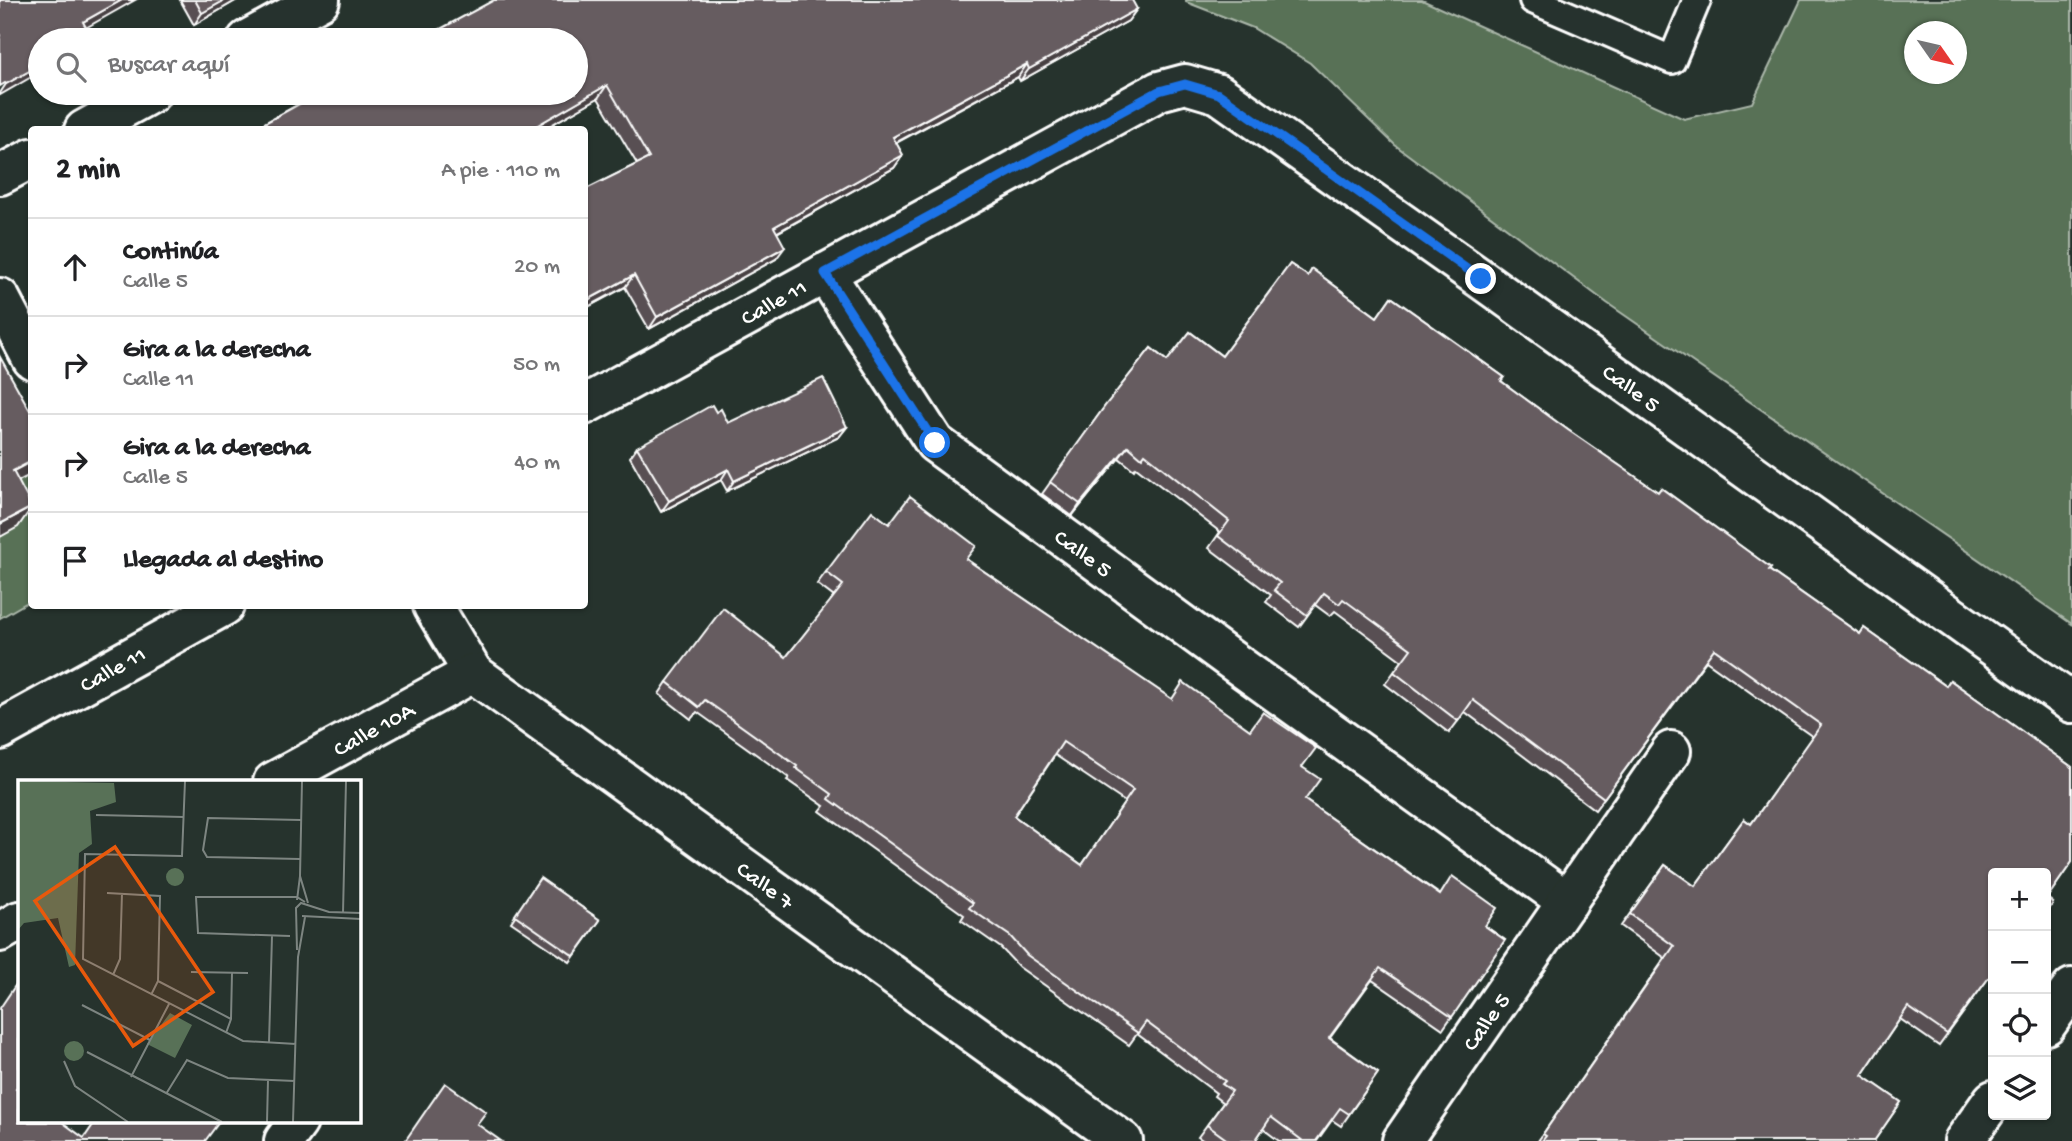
<!DOCTYPE html>
<html lang="es">
<head>
<meta charset="utf-8">
<style>
	:root { --surface:#fff; --page:#f2f2f2; --text:#202124; --muted:#757577; --line:#e0e0e0 }
	body { margin:0; font-family:"Gochi Hand",sans-serif; background:var(--page); color:var(--text) }
	.controls { position:absolute; right:21px; bottom:21px; display:grid; overflow:hidden; border-radius:7px; box-shadow:0 2px 5px #0004 }
	.controls button { width:63px; height:63px; display:grid; place-items:center; padding:0; border:0; border-bottom:2px solid var(--line); background:var(--surface); color:var(--text); font:35px sans-serif }
	.compass { position:absolute; left:1904px; top:21px; width:63px; height:63px; border-radius:50%; background:var(--surface); box-shadow:0 2px 5px #0004; rotate:124deg }
	.stop { position:absolute; width:21px; height:21px; margin:-16px; border:5px solid #1a73e8; border-radius:50%; background:#fff }
	.stop.end { background:#1a73e8; border-color:#fff; box-shadow:0 2px 7px #0008 }
	.list { margin:0; padding:0; list-style:none }
	h2 { display:flex; justify-content:space-between; align-items:center; height:91px; margin:0; padding:0 28px; font-size:30px }
	h2 small { font-size:23px; font-weight:400; color:var(--muted) }
	.list li { display:grid; grid-template-columns:46px 1fr auto; gap:21px; align-items:center; box-sizing:border-box; height:98px; padding:0 28px; border-top:2px solid var(--line) }
	.list b { display:block; font-size:26px; white-space:nowrap }
	.list p { margin:0; font-size:23px; white-space:nowrap; color:var(--muted) }
	.list em { font-size:23px; font-style:normal; color:var(--muted) }
	.icon { flex:none; width:38px; height:38px; fill:none; stroke:currentColor; stroke-width:2; stroke-linecap:round; stroke-linejoin:round }
	.map { position:relative; flex:none; width:2072px; height:1141px; overflow:hidden }
	.search { position:absolute; background:var(--surface); box-shadow:0 2px 5px #0004; left:28px; top:28px; width:560px; height:77px; display:flex; align-items:center; gap:18px; box-sizing:border-box; padding:0 24px; border-radius:38px; color:var(--muted); font-size:26px }
	.panel { position:absolute; background:var(--surface); box-shadow:0 2px 5px #0004; left:28px; top:126px; width:560px; height:483px; border-radius:7px }
	.map>svg:first-child { display:block }
	.green { fill:#587157; stroke:#acb8ab; stroke-width:2; fill-rule:evenodd }
	.lines { fill:none; stroke-linecap:round; stroke-linejoin:round }
	.lane-casing { stroke:#fff; stroke-width:32 }
	.street-casing { stroke:#fff; stroke-width:44 }
	.lane { stroke:#26332d; stroke-width:26 }
	.street { stroke:#26332d; stroke-width:38 }
	.wall { fill:#584f53; stroke:#fff; stroke-width:2; fill-rule:evenodd }
	.shaded-wall { fill:#474043; stroke:#fff; stroke-width:2 }
	.building { fill:#665c60; stroke:#fff; stroke-width:2; fill-rule:evenodd }
	.route { stroke:#1a73e8; stroke-width:9 }
	.labels { text-anchor:middle; stroke-width:6; stroke-linejoin:round; paint-order:stroke }
	.street-label { font-size:23px; fill:#fff; stroke:#26332d }
	.inset-road { fill:none; stroke:#7d8581; stroke-width:2 }
	.view { fill:#e8590c; fill-opacity:0.15; stroke:#e8590c; stroke-width:3.5 }
	.inset-edge { fill:none; stroke:#fff; stroke-width:3.5 }
</style>
</head>
<body>
<div class="map">
<svg width="2072" height="1141" viewBox="0 0 2072 1141">
	<rect width="100%" height="100%" fill="#26332d"/>
	<filter id="ink" filterUnits="userSpaceOnUse"><feTurbulence type="fractalNoise" baseFrequency=".0143" numOctaves="2"/><feDisplacementMap in="SourceGraphic" scale="14" xChannelSelector="R" yChannelSelector="G"/><feConvolveMatrix kernelMatrix="1 2 1 2 8 2 1 2 1" color-interpolation-filters="sRGB"/></filter>
	<g filter="url(#ink)">
		<g class="green">
			<path d="M1186,0h236l262,119 68,-16 49,-103h271v624l-465,-321 -212,-158 -85,-82 -57,-35 -67,-26zM1914,32h42v42h-42z"/>
			<polygon points="0,361 32,445 31,600 0,618"/>
		</g>
		<g class="lines">
			<g class="lane-casing">
				<polyline id="lane" points="1533,0 1672,60 1697,0"/>
			</g>
			<g class="street-casing">
				<g id="street">
					<polyline points="247,40 320,0"/>
					<polyline points="84,130 151,93"/>
					<polyline points="0,175 32,158"/>
					<polyline points="825,273 935,443 1227,657 1568,902"/>
					<polyline points="0,298 32,359"/>
					<polyline points="584,405 1159,91 1185,84 1219,94 1481,279 2072,703"/>
					<polyline points="433,606 473,673 1123,1141"/>
					<polyline points="0,730 224,606"/>
					<polyline points="273,782 473,673"/>
					<polyline points="0,932 19,921"/>
					<polyline points="2046,1025 2072,988"/>
					<polyline points="284,1141 298,1122"/>
					<polyline points="1402,1141 1671,751"/>
					<polyline points="1964,1141 1993,1100"/>
				</g>
			</g>
			<use href="#lane" class="lane"/>
			<use href="#street" class="street"/>
		</g>
		<g class="wall">
			<polygon points="180,0 237,0 194,25"/>
			<polygon points="1137,9 1128,21 1020,81 1018,77 896,143 903,155 894,168 777,233 776,259 649,329 625,287 584,309 584,190 637,164 598,98 542,130 252,130 297,105 302,99 576,40"/>
			<polygon points="1290,264 1308,276 1312,269 1377,317 1391,297 1504,377 1501,381 1568,430 1658,492 1661,488 1771,568 1769,570 1860,634 1864,628 1946,686 1950,680 2072,767 2072,862 2047,898 2053,903 2046,914 2046,873 1993,873 1993,972 1939,1046 1900,1019 1862,1075 1901,1102 1874,1141 1538,1141 1665,958 1621,926 1665,865 1695,886 1744,819 1751,824 1813,737 1706,661 1595,810 1465,712 1449,733 1385,684 1402,661 1335,611 1330,616 1315,605 1299,627 1266,602 1271,595 1209,548 1220,532 1136,467 1134,470 1119,458 1072,516 1042,494 1105,406 1151,348 1167,361 1190,332 1222,356"/>
			<polygon points="716,412 728,423 847,427 839,437 727,491 721,480 661,512 630,457 637,447"/>
			<path d="M889,524l77,35 205,140 131,68 3,33 200,140 -62,89 -71,-49 -42,58 48,35 -37,53 -9,-6 -15,21h-38l-16,-12 -8,12h-51l-6,-4 25,-34 -9,-7 2,-3 -79,-59 -8,11 -110,-78 -18,-19 -40,-28 3,-5 -144,-104 4,-5 -37,-26 2,-2 -92,-66 -6,7 -32,-25 8,-12 119,-25 48,-60 -17,-13 9,-12zM1055,755l70,47 -43,63 -68,-49z"/>
			<polygon points="540,878 600,920 570,962 511,922"/>
		</g>
		<g class="shaded-wall">
			<polygon points="122,0 135,0 75,34 83,22"/>
			<polygon points="225,0 237,0 194,25 202,13"/>
			<polygon points="1137,9 1128,21 1020,81 1029,69"/>
			<polygon points="1027,64 1018,77 884,149 893,137"/>
			<polygon points="40,65 40,72 0,95 0,93 6,84"/>
			<polygon points="607,85 598,98 542,130 529,130"/>
			<polygon points="903,155 894,168 765,239 774,227"/>
			<polygon points="785,247 776,259 649,329 657,317"/>
			<polygon points="634,275 625,287 584,309 584,302"/>
			<polygon points="847,427 839,437 727,491 734,481"/>
			<polygon points="1128,446 1119,458 1072,516 1080,504"/>
			<polygon points="32,461 32,474 0,491 13,471"/>
			<polygon points="728,469 721,480 661,512 669,501"/>
			<polygon points="32,507 18,527 0,537 0,524"/>
		</g>
		<g class="building">
			<polygon points="0,0 122,0 83,22 91,36 84,40 40,40 40,65 6,84 5,83 0,86"/>
			<polygon points="195,0 225,0 202,13"/>
			<polygon points="494,0 1132,0 1137,9 1029,69 1027,64 893,137 903,155 774,227 785,247 657,317 634,275 584,302 584,190 649,158 607,85 529,130 252,130 303,102 302,99 312,93 576,93 576,40 420,40"/>
			<polygon points="1290,264 1308,276 1312,269 1377,317 1391,297 1504,377 1501,381 1568,430 1658,492 1661,488 1771,568 1769,570 1860,634 1864,628 1946,686 1950,680 2072,767 2072,862 2047,898 2053,903 2046,914 2046,873 1993,873 1993,972 1947,1034 1908,1007 1862,1075 1901,1102 1874,1141 1542,1141 1546,1136 1543,1134 1674,946 1630,914 1665,865 1695,886 1744,819 1751,824 1821,725 1714,649 1604,798 1473,700 1458,721 1394,672 1411,649 1343,599 1339,604 1324,593 1307,615 1274,590 1280,583 1218,536 1229,521 1145,454 1142,458 1128,446 1080,504 1050,482 1105,406 1151,348 1167,361 1190,332 1222,356"/>
			<polygon points="0,357 32,414 32,461 13,471 32,507 0,524"/>
			<polygon points="823,378 847,427 734,481 728,469 669,501 637,447 712,405 716,412 721,409 728,423"/>
			<path d="M910,496l66,50 -10,13 206,140 11,-17 67,48 13,-18 53,36 -14,19 18,12 -15,21 135,95 12,-19 45,32 -12,18 20,14 -53,77 -72,-49 -51,70 49,35 -29,41 -9,-6 -24,33h-13l-32,-24 -16,24h-26l-22,-16 25,-34 -10,-7 3,-3 -79,-59 -8,11 -111,-78 -17,-19 -41,-28 4,-5 -144,-104 3,-5 -36,-26 1,-2 -92,-66 -6,7 -32,-25 56,-74 63,49 57,-72 -17,-13 46,-61 17,13zM1063,742l70,48 -51,75 -68,-49z"/>
			<polygon points="540,878 600,920 574,956 515,915"/>
			<polygon points="19,980 19,1085 16,1089 19,1091 19,1122 62,1122 84,1138 95,1122 219,1122 205,1141 0,1141 0,1008"/>
			<polygon points="445,1083 486,1112 477,1124 501,1141 405,1141"/>
		</g>
	</g>
	<g class="lines" filter="url(#ink)">
		<polyline class="route" points="935,443 825,273 1159,91 1185,84 1219,94 1481,279"/>
	</g>
	<g class="labels">
		<g class="street-label">
			<text transform="translate(773 301) rotate(-29)" y="8">Calle 11</text>
			<text transform="translate(1632 387) rotate(36)" y="8">Calle 5</text>
			<text transform="translate(1084 552) rotate(36)" y="8">Calle 5</text>
			<text transform="translate(112 668) rotate(-29)" y="8">Calle 11</text>
			<text transform="translate(373 728) rotate(-29)" y="8">Calle 10A</text>
			<text transform="translate(766 884) rotate(36)" y="8">Calle 7</text>
			<text transform="translate(1485 1021) rotate(-55)" y="8">Calle 5</text>
		</g>
	</g>
	<g transform="translate(18 780)">
		<rect width="343" height="343" fill="#26332d"/>
		<path d="M0,1l96,2 2,19 -26,9 2,33 -13,9 -4,112 -6,2 -11,-49 -34,5 -6,7zM148 97a9 9 0 1 1 18 0a9 9 0 1 1-18 0ZM152,233l22,12 -17,33 -28,-14zM46 271a10 10 0 1 1 20 0a10 10 0 1 1-20 0Z" fill="#587157"/>
		<path class="inset-road" d="M167,1l-3,75 -97,-2 -2,105 160,82 53,3M284,1l-2,95 8,27M78,35l88,2M282,79l-93,-2 -4,-7 5,-32 93,2M89,113l53,3 -2,85 -7,14M279,120l3,-24M325,133l3,-132M284,136l59,3M272,156l-92,-3 -2,-36h101l8,5M279,170l-1,-42 5,-5 28,9 32,1M173,192l57,1M95,195l7,-16 2,-66M140,201l73,38M64,225l68,35M208,253l5,-14 1,-46M251,263l3,-107M69,272l135,70M46,281l11,25 53,36M113,297l38,-73M148,314l21,-34 41,18 67,3M249,342l1,-42M275,342l5,-165 7,-40"/>
		<path class="view" d="M97,67l98,145 -80,54 -98,-145z"/>
		<rect width="343" height="343" class="inset-edge"/>
	</g>
</svg>
<div class="controls">
<button>+</button>
<button>−</button>
<button><svg class="icon" aria-label="locate" viewBox="0 0 24 24"><circle cx="12" cy="12" r="6"/><path d="M12 2v4M12 18v4M2 12h4M18 12h4"/></svg></button>
<button><svg class="icon" aria-label="layers" viewBox="0 0 24 24"><path d="M12 4l9 5-9 5-9-5zM3 14l9 5 9-5"/></svg></button>
</div>
<svg class="compass" viewBox="-18 -18 36 36"><path d="M0-13l5 13h-10z" fill="#e53935"/><path d="M0 13l5-13h-10z" fill="#757577"/></svg>
<div class="stop" style="left:935px;top:443px"></div>
<div class="stop end" style="left:1481px;top:279px"></div>
<div class="search"><svg class="icon" aria-label="search" viewBox="0 0 24 24"><circle cx="10" cy="10" r="6"/><path d="M15 15l6 6"/></svg>Buscar aquí</div>
<section class="panel">
<h2>2 min<small>A pie · 110 m</small></h2>
<ul class="list">
<li><svg class="icon" aria-label="ahead" viewBox="0 0 24 24"><path d="M12 20V5M6 11l6-6 6 6"/></svg><div><b>Continúa</b><p>Calle 5</p></div><em>20 m</em></li>
<li><svg class="icon" aria-label="right" viewBox="0 0 24 24"><path d="M7 20v-9h11M14 6l5 5-5 5"/></svg><div><b>Gira a la derecha</b><p>Calle 11</p></div><em>50 m</em></li>
<li><svg class="icon" aria-label="right" viewBox="0 0 24 24"><path d="M7 20v-9h11M14 6l5 5-5 5"/></svg><div><b>Gira a la derecha</b><p>Calle 5</p></div><em>40 m</em></li>
<li><svg class="icon" aria-label="arrive" viewBox="0 0 24 24"><path d="M6 21V4h12l-3 4 3 4H6"/></svg><div><b>Llegada al destino</b></div></li>
</ul>
</section>
</div>
</body>
</html>
